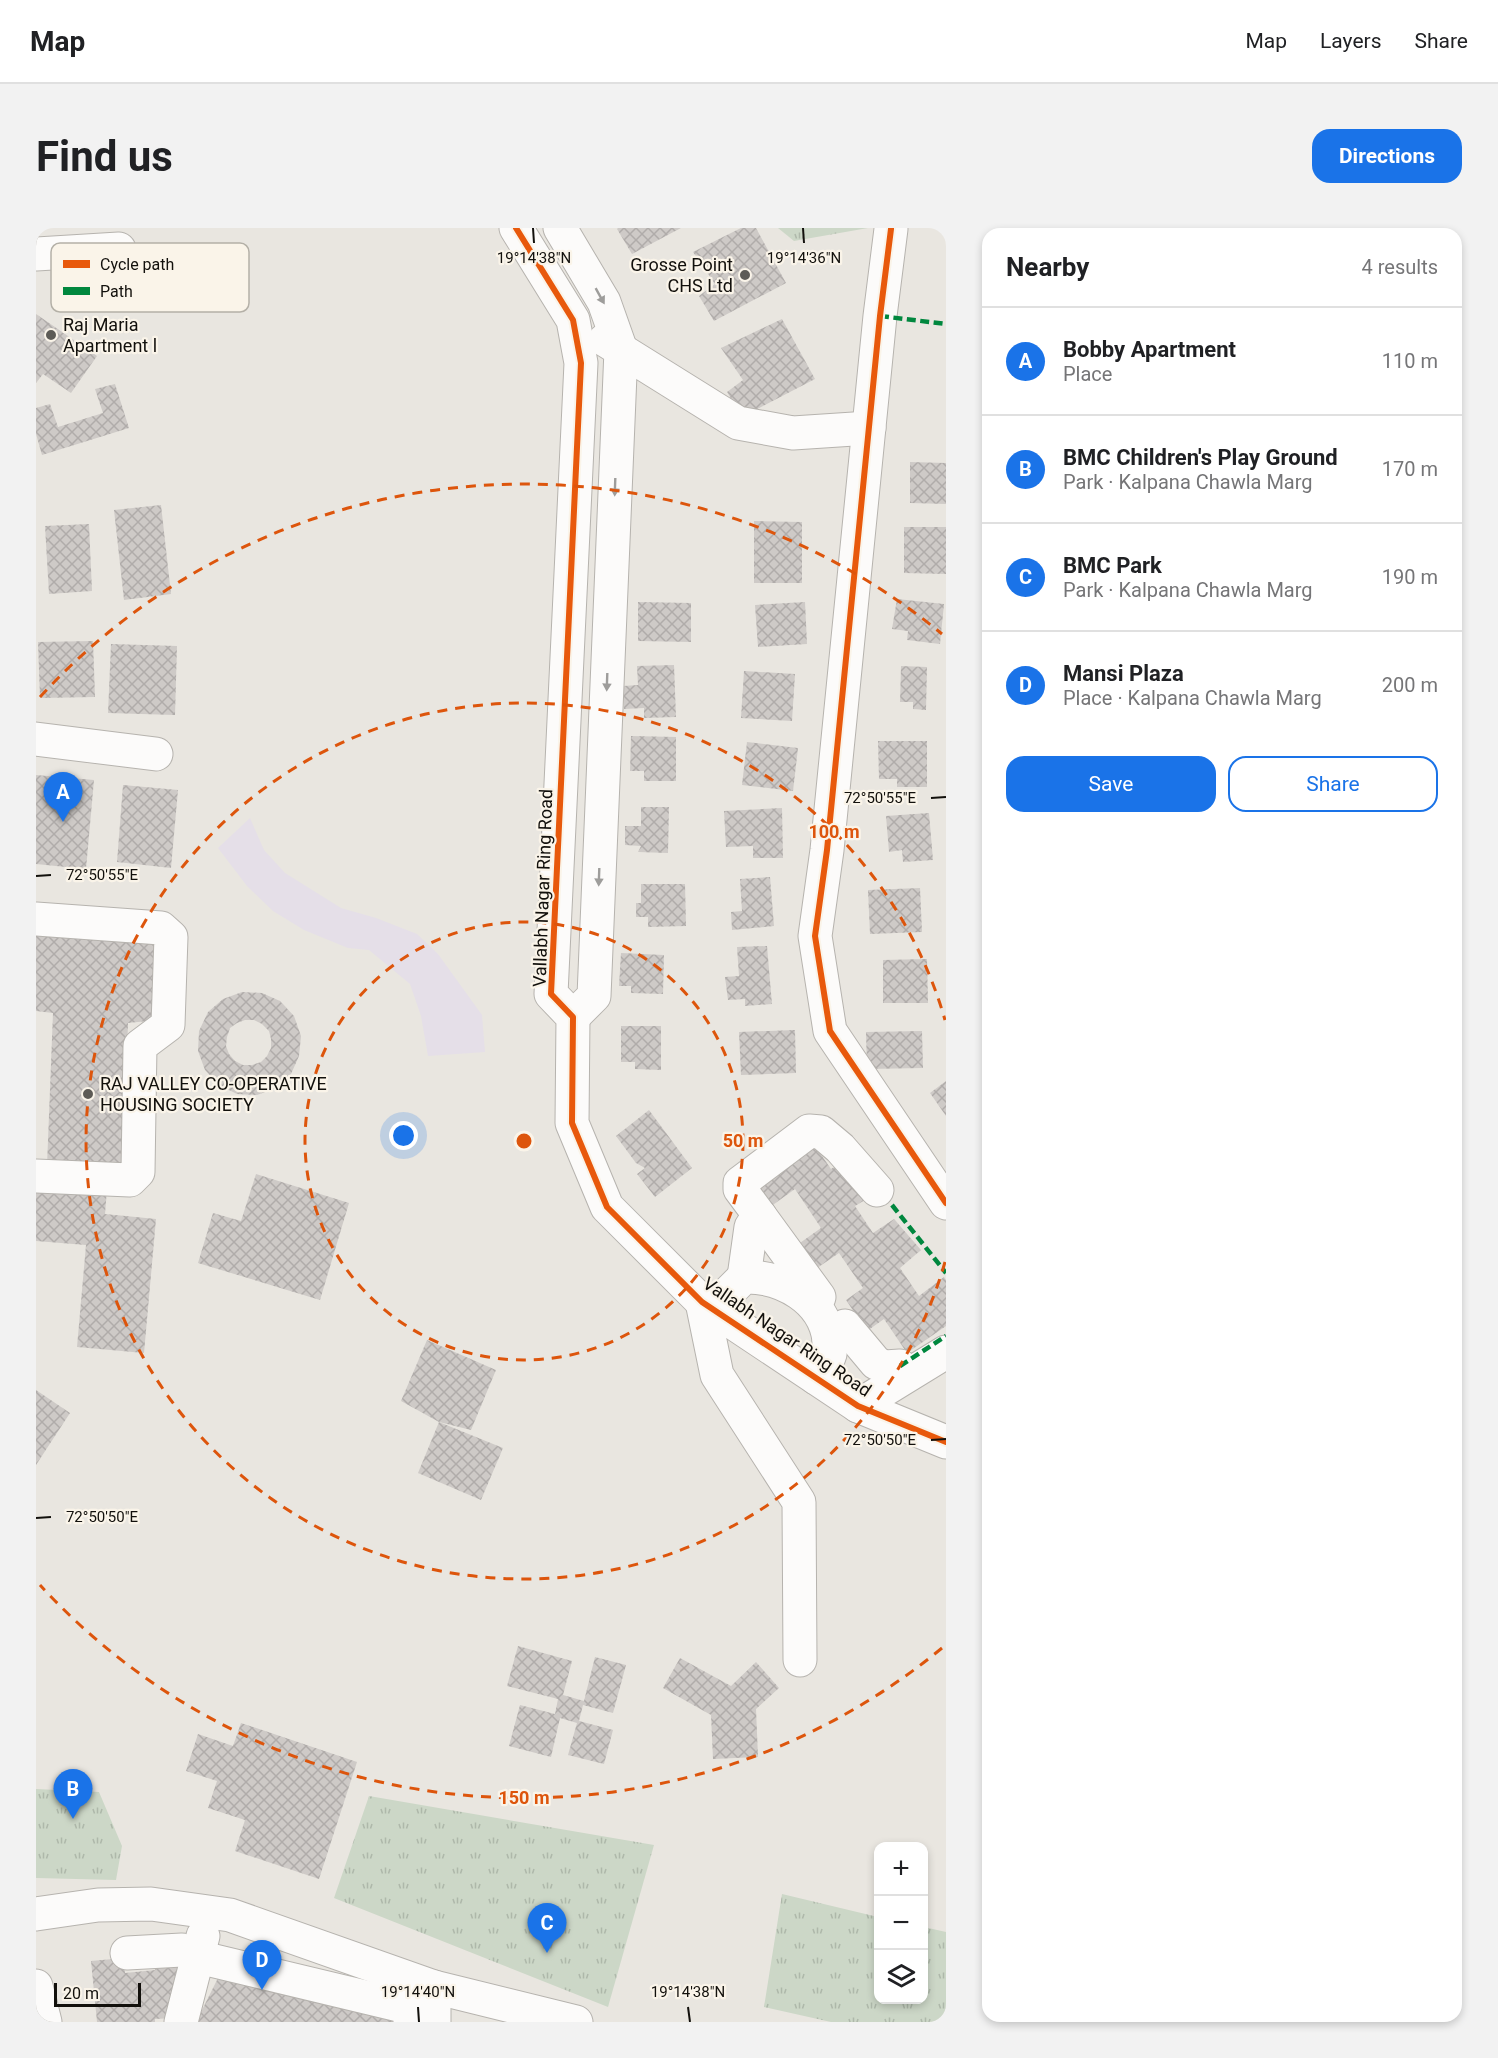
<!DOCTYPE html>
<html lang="en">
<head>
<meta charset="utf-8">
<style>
	:root { --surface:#fff; --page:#f2f2f2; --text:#202124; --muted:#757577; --line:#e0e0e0; --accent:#1a73e8 }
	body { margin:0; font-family:Roboto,sans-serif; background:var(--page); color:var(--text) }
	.controls { position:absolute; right:18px; bottom:18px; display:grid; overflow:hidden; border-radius:12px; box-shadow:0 3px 9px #0003 }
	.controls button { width:54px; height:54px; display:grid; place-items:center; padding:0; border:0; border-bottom:2px solid var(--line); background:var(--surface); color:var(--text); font:30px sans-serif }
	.scale { position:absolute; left:18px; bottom:15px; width:87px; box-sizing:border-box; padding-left:6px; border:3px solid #12100c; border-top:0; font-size:16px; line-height:21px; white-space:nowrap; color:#12100c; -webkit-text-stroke:4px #faf4e9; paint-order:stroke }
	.you { position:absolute; left:368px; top:908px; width:21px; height:21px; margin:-15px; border:4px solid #fff; border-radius:50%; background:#1a73e8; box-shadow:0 0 0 9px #1a73e833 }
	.badge { display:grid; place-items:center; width:39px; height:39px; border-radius:50%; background:var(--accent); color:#fff; font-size:20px; font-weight:700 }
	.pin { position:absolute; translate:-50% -50px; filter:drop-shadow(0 2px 3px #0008) }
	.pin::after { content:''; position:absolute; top:32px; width:21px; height:18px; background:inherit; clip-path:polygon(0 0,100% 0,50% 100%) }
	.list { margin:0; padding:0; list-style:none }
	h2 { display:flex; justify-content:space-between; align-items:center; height:78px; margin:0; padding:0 24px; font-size:26px }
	h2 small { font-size:20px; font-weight:400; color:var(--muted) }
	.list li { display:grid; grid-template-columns:39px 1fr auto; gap:18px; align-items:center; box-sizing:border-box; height:108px; padding:0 24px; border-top:2px solid var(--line) }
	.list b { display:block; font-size:22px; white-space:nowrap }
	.list p { margin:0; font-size:20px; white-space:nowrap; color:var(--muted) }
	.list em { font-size:20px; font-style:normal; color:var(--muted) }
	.actions { display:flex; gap:12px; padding:18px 24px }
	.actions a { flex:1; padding:14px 0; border:2px solid var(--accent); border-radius:18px; text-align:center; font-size:21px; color:var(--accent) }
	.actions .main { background:var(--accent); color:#fff }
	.icon { flex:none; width:33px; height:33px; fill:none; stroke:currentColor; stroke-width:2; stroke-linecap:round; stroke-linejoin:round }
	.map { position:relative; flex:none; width:910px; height:1794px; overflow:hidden; border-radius:18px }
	header { display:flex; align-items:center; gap:36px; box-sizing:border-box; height:84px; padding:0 30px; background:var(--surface); border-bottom:2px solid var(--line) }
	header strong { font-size:28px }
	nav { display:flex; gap:33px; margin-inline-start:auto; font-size:21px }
	.intro { display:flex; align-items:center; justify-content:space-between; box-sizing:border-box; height:144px; padding:0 36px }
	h1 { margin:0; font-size:42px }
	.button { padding:15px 27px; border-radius:18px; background:var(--accent); color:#fff; font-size:21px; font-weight:700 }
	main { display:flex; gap:36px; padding:0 36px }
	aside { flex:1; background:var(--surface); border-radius:18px; box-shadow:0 3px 9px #0003 }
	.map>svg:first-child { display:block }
	.commercial { fill:#e5dfe8 }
	.grass { fill:url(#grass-tufts) }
	.building { fill:url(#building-cross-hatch); fill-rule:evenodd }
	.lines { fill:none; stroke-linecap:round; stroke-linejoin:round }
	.minor-casing { stroke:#b6b3ae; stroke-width:35 }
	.minor { stroke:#fcfbfa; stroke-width:33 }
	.quiet { stroke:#00873e; stroke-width:4.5; stroke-dasharray:9 4.5; stroke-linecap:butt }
	.cycleway-casing { stroke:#faf4e9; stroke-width:10 }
	.cycleway { stroke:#e8590c; stroke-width:6 }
	.oneway { fill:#9e9d9b }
	.ticks { fill:none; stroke:#12100c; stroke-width:2 }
	.ring { fill:none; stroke:#dd550c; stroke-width:3; stroke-dasharray:10 8 }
	.poi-dot { fill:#5d5b56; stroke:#faf4e9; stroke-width:2 }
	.labels { text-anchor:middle; stroke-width:4.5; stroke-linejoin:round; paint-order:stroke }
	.poi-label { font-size:18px; fill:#12100c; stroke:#faf4e9; text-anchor:start }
	.street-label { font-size:18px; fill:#12100c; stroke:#faf4e9 }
	.key { fill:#faf4e9; stroke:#b4b0a7; stroke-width:1.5 }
	.key-label { font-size:16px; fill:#12100c }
	.ticks-label { font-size:15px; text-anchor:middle; fill:#12100c; stroke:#faf4e9; stroke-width:4.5; stroke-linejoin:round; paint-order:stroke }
	.centre { fill:#dd550c; stroke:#faf4e9; stroke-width:3 }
	.ring-label { font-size:18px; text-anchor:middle; font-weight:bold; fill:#dd550c; stroke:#faf4e9; stroke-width:4.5; stroke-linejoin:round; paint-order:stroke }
</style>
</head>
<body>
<header>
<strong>Map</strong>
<nav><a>Map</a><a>Layers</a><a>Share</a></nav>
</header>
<div class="intro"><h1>Find us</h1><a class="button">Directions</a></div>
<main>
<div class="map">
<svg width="910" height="1794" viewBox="0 0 910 1794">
	<defs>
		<pattern id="grass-tufts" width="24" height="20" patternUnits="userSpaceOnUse" patternTransform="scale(1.5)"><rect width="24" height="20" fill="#ccd7c7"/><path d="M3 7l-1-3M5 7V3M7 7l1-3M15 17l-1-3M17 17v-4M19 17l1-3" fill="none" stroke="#aeb8aa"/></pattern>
		<pattern id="building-cross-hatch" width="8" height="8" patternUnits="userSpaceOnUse" patternTransform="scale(1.5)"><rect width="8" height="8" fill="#cecac7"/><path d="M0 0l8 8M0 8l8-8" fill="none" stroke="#b0acaa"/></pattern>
	</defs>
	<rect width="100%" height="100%" fill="#e9e6e0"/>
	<polygon class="commercial" points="214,590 228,622 249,645 305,680 340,690 381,706 402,726 446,787 449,824 392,828 385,788 374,756 333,722 312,720 268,702 237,683 211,658 182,620"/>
	<g class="grass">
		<polygon points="742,0 832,0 758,13"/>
		<polygon points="0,1561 63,1564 86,1618 80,1652 0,1650"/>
		<polygon points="333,1568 618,1617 572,1779 298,1670"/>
		<polygon points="746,1666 842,1689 842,1772 888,1772 888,1699 910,1704 910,1794 795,1794 728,1779"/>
	</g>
	<g class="building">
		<polygon points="582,0 645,0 596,26 581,1"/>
		<polygon points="705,0 720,0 750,55 678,93 663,68 679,56 657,24"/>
		<polygon points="0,86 61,128 35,165 7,146 0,155"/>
		<polygon points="746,91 779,151 706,189 691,164 707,152 685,120"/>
		<polygon points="79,156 93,200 6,227 0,206 0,180 14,176 22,199 67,185 59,161"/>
		<polygon points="874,234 910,235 910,276 874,275"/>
		<polygon points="125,277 135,366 88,372 78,282"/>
		<polygon points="718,293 766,294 766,355 718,355"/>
		<polygon points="53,296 56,363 13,366 9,298"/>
		<polygon points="868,299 910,299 910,346 868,345"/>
		<polygon points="861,371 908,376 904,416 871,412 872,403 856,401"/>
		<polygon points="602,374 655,375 655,414 602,413"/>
		<polygon points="769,374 771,416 722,419 719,377"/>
		<polygon points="57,413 59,469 4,470 2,414"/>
		<polygon points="75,416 141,418 139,487 72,485"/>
		<polygon points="638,437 640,489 608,490 608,480 588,481 587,458 602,457 601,438"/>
		<polygon points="865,438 891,439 890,482 877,481 877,474 864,474"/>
		<polygon points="708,443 759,446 756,493 705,490"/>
		<polygon points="595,508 640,509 640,553 608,553 608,543 594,543"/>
		<polygon points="842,513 891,513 891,559 861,559 861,551 843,551"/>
		<polygon points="711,514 762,520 757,563 706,557"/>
		<polygon points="0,547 58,552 50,641 0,636"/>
		<polygon points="87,557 142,562 135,640 81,634"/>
		<polygon points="605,579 633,579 632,625 602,624 605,618 589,617 589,598 605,598"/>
		<polygon points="746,580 747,630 717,630 717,618 690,619 688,583"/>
		<polygon points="893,585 897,632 867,634 866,622 853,624 850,588"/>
		<polygon points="734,649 738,698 696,702 695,684 706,683 704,651"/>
		<polygon points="605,656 649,656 650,698 612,699 612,689 600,689 600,675 605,675"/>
		<polygon points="884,660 886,704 834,706 832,662"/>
		<polygon points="0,701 125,710 122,792 92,795 87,940 11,938 17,785 0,783"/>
		<polygon points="731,718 736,776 709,778 709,771 692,772 689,749 703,748 701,719"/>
		<polygon points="585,725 628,727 627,766 595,765 595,758 583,758"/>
		<polygon points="891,731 892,775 847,775 847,732"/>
		<path d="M206,764l20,1 18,8 14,15 7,20 -2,20 -8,18 -15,14 -19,7 -20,-1 -18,-9 -14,-15 -7,-19 1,-20 9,-19 15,-13zM209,792h9l8,4 7,7 2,8v9l-4,8 -6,6 -9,3h-9l-8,-4 -6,-7 -3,-8 1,-9 3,-9 7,-5z"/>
		<polygon points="585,798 625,798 625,842 599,841 599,834 585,834"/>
		<polygon points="759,802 760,845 705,847 703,804"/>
		<polygon points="886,803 887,840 831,841 830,804"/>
		<polygon points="910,853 910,888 894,865"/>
		<polygon points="613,882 656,940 619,969 601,946 609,940 600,935 580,908"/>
		<polygon points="775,912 795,941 808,933 834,969 819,978 837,1005 858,991 885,1022 864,1040 883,1068 908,1049 910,1052 910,1098 871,1125 848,1091 831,1103 810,1072 827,1060 803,1025 771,1047 754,1022 785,1000 759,961 727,984 709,957"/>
		<polygon points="220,946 313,975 284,1072 162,1035 177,985 205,993"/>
		<polygon points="0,955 71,961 69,986 120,991 108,1125 41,1119 50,1017 0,1013"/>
		<polygon points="391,1112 460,1142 435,1202 403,1194 365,1173"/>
		<polygon points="0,1162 34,1185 0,1237"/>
		<polygon points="403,1194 467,1220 445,1272 382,1245"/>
		<polygon points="482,1418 536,1433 527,1467 548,1473 559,1429 590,1437 577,1485 547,1477 543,1493 577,1502 568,1536 532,1527 541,1495 524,1490 515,1529 473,1518 484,1477 519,1486 522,1471 471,1458"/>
		<polygon points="644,1430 695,1458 720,1434 743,1460 720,1481 722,1529 677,1531 675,1487 627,1460"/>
		<polygon points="205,1495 321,1534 283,1651 199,1623 209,1592 172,1580 181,1553 150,1543 162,1506 197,1518"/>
		<polygon points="147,1726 138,1790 119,1791 119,1794 61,1794 55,1733 88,1730 89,1745 119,1742 118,1728"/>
		<polygon points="186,1742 363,1794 160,1794"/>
	</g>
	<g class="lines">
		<g class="minor-casing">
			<g id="minor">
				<polyline points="480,0 537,92 545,135 515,766 537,789 536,895 571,979 666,1074 822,1178 910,1214"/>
				<polyline points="524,0 568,74 585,122 558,768 537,789"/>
				<polyline points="855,1 844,88 791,622 779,708 794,803 910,975"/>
				<polyline points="0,26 83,21"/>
				<polyline points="569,112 702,195 757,205 833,200"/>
				<polyline points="0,511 120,526"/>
				<polyline points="0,691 125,700 135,709 132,797 104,818 102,944 94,952 0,948"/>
				<polyline points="724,988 783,1069"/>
				<polyline points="708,1049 715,999 724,988 704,961 704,955 773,903 785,904 804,920 841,962"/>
				<path d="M693,1064l15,-15c38,-1 80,22 85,63 0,4 2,10 1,14 -2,8 -10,17 -14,24"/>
				<polyline points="666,1074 681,1147 763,1274 764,1432"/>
				<polyline points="793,1113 809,1098 840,1135 849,1139 864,1138"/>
				<polyline points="822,1178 910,1124"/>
				<polyline points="0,1686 62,1677 115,1676 194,1687 398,1759 540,1794"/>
				<polyline points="91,1725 146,1722 162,1729 371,1779 375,1789 374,1794"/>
				<polyline points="0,1758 9,1794"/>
				<polyline points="145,1794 167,1708"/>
				<polyline points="398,1794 398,1759"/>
			</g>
		</g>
		<use href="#minor" class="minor"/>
		<g class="quiet">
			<polyline points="844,88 910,96"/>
			<polyline points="856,977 910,1045"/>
			<polyline points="864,1138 910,1108"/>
		</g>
		<g class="cycleway-casing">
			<g id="cycleway">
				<polyline points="480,0 537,92 545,135 515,766 537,789 536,895 571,979 666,1074 822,1178 910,1214"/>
				<polyline points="855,1 844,88 791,622 779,708 794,803 910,975"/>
			</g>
		</g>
		<use href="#cycleway" class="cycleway"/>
	</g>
	<defs><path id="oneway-solid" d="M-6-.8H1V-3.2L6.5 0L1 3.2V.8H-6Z" transform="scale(1.5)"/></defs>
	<g class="oneway">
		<use href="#oneway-solid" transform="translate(564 68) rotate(61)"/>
		<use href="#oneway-solid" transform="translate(579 259) rotate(92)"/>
		<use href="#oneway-solid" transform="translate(571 454) rotate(92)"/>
		<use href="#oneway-solid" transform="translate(563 649) rotate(92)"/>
	</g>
	<path class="ticks" d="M497,0l1,15M767,0l1,15M895,570l15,-1M0,648l15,-1M895,1212l15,-1M0,1290l15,-1M382,1779l1,15M652,1779l2,15"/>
	<g class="ring">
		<circle cx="488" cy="913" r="219"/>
		<path d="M909 1034A438 438 0 1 1 909 792"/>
		<path d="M906 1420A657 657 0 0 1 4 1357M4 469A657 657 0 0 1 906 406"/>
	</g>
	<g class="poi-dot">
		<circle cx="709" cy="47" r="6"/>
		<circle cx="15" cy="107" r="6"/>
		<circle cx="52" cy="866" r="6"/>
	</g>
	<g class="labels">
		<g class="poi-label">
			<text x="697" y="43" text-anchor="end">Grosse Point<tspan x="697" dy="21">CHS Ltd</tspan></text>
			<text x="27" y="103">Raj Maria<tspan x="27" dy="21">Apartment l</tspan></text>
			<text x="64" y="862">RAJ VALLEY CO-OPERATIVE<tspan x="64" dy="21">HOUSING SOCIETY</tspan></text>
		</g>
		<g class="street-label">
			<text transform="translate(507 660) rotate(-88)" y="6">Vallabh Nagar Ring Road</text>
			<text transform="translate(751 1109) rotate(34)" y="6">Vallabh Nagar Ring Road</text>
		</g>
	</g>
	<rect x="15" y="15" width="198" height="69" rx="9" class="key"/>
	<rect x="27" y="32" width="27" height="8" fill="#e8590c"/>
	<rect x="27" y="59" width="27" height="8" fill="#00873e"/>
	<g class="key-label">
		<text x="64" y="42">Cycle path</text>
		<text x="64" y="69">Path</text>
	</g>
	<g class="ticks-label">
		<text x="498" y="35">19°14'38"N</text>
		<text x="768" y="35">19°14'36"N</text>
		<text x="844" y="575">72°50'55"E</text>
		<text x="66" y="652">72°50'55"E</text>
		<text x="844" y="1217">72°50'50"E</text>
		<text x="66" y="1294">72°50'50"E</text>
		<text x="382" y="1769">19°14'40"N</text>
		<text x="652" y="1769">19°14'38"N</text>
	</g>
	<circle cx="488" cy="913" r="9" class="centre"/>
	<g class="ring-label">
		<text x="798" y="610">100 m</text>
		<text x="707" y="919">50 m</text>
		<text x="488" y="1576">150 m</text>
	</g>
</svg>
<div class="controls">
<button>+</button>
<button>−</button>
<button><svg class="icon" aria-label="layers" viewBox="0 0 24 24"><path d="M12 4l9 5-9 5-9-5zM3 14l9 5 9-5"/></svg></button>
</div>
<div class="scale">20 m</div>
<div class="you"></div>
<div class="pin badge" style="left:27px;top:594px">A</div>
<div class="pin badge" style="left:37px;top:1591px">B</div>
<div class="pin badge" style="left:511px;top:1725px">C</div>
<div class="pin badge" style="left:226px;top:1762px">D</div>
</div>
<aside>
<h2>Nearby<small>4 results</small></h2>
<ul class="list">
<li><span class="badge">A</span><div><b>Bobby Apartment</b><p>Place</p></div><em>110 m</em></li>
<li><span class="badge">B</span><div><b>BMC Children's Play Ground</b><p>Park · Kalpana Chawla Marg</p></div><em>170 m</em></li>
<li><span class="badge">C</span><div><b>BMC Park</b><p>Park · Kalpana Chawla Marg</p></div><em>190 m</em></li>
<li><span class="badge">D</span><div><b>Mansi Plaza</b><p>Place · Kalpana Chawla Marg</p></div><em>200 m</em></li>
</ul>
<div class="actions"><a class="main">Save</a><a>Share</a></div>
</aside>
</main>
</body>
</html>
